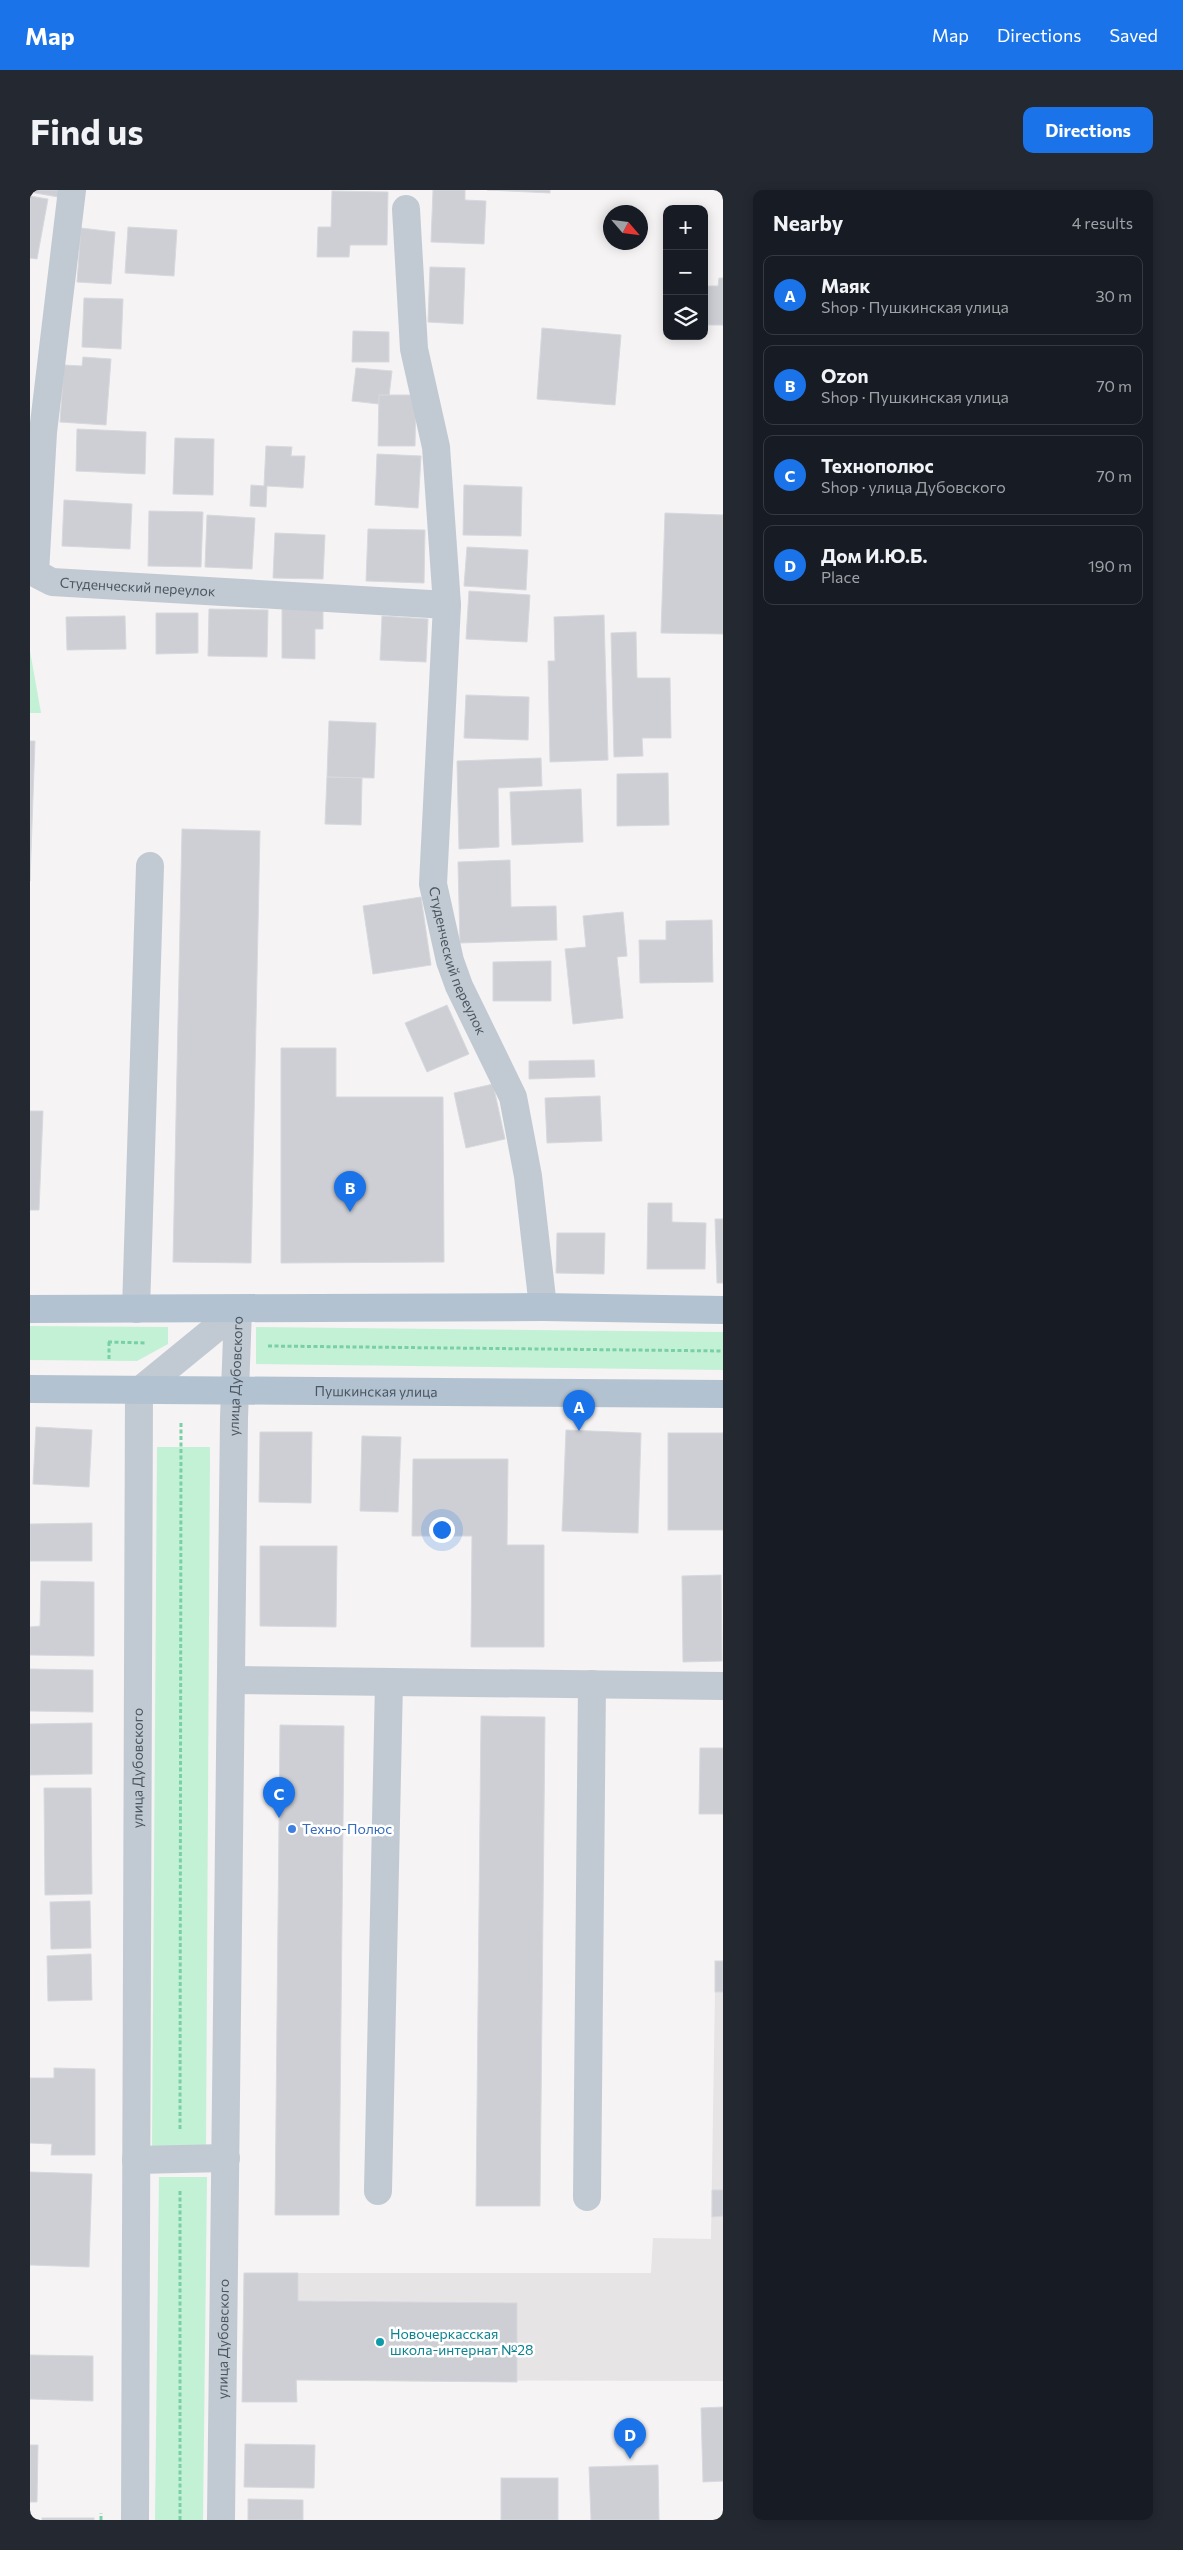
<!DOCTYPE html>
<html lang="en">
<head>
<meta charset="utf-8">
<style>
	:root { --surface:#171b24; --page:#242831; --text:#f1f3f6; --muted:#9ea1a6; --line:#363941; --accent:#1a73e8 }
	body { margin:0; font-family:Commissioner,sans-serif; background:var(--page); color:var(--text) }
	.controls { position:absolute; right:15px; top:15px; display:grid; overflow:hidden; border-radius:10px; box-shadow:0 2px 12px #0003 }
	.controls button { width:45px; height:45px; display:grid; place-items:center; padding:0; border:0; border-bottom:1px solid var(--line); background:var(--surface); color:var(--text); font:25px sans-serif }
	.compass { position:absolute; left:573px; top:15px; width:45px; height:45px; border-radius:50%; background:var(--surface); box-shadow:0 2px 12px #0003; rotate:118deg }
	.you { position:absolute; left:411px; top:1339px; width:18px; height:18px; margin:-12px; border:4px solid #fff; border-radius:50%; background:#1a73e8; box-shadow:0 0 0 8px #1a73e833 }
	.badge { display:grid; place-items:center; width:32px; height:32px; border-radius:50%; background:var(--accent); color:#fff; font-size:16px; font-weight:700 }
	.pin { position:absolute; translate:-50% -41px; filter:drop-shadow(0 1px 2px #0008) }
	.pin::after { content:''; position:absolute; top:26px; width:18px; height:15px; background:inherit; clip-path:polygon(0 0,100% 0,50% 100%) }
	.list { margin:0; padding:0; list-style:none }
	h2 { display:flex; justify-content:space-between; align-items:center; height:65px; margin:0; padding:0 20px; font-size:21px }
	h2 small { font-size:16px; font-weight:400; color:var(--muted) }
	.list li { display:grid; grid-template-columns:32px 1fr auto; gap:15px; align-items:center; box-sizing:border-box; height:80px; margin:0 10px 10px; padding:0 10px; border:1px solid var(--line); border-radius:10px }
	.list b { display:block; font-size:19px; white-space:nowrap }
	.list p { margin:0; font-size:16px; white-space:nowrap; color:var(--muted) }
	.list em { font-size:16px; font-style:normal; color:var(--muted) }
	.icon { flex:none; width:28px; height:28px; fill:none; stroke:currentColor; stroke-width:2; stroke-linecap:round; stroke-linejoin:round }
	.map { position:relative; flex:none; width:693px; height:2330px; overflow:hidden; border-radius:10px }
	header { display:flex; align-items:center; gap:30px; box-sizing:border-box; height:70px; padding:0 25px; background:var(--accent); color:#fff }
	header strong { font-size:24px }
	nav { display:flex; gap:28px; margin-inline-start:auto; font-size:18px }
	.intro { display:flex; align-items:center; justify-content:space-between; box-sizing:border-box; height:120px; padding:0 30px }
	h1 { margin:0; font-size:35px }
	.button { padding:12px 22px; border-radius:10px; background:var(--accent); color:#fff; font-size:18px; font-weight:700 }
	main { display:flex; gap:30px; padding:0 30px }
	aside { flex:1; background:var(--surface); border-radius:10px; box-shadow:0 2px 12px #0003 }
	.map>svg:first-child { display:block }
	.education { fill:#e6e4e5 }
	.green { fill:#c3f1d5 }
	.building { fill:#cdcfd5; stroke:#d7d9de }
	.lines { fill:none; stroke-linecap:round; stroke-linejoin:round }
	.path { stroke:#7ad0a6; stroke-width:3; stroke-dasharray:4 2.5; stroke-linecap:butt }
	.minor { stroke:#c1cad2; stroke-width:28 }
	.major { stroke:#b3c2d1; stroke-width:28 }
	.shop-dot { fill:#3f7fe0; stroke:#fff; stroke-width:2 }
	.culture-dot { fill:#0f9aa8; stroke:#fff; stroke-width:2 }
	.labels { text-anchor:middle; stroke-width:5; stroke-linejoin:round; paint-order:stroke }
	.street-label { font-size:14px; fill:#4a5661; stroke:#fff }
	.shop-label { font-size:14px; fill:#366cbe; stroke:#fff; text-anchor:start }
	.culture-label { font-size:14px; fill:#0d838f; stroke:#fff; text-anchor:start }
</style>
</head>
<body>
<header>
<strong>Map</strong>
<nav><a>Map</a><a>Directions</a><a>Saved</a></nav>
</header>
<div class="intro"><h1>Find us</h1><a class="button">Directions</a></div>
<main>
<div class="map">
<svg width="693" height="2330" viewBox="0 0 693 2330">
	<rect width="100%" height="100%" fill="#f5f3f3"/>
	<polygon class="education" points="685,1802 693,1802 693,2191 267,2190 267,2212 212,2212 214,2083 621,2083 623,2048 681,2049"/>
	<g class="green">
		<polygon points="0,461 11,523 0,523"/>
		<polygon points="0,1136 138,1137 138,1154 107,1171 0,1170"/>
		<polygon points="226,1137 693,1142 693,1180 226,1174"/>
		<polygon points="127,1257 180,1257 176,1960 122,1960"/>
		<polygon points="129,1987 177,1987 173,2330 125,2330"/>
	</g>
	<g class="building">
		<polygon points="0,0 29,0 28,7 0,2"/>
		<polygon points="403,0 435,0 435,10 456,11 454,54 401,52"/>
		<polygon points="457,0 520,0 520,3"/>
		<polygon points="302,1 358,2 357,55 320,55 319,67 287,67 288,37 301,37"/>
		<polygon points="0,6 18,9 7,69 0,68"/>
		<polygon points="98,37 147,40 144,86 95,83"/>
		<polygon points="51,38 85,42 81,94 47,92"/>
		<polygon points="400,77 435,78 433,134 398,132"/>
		<polygon points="689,88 693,88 693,135 674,135 674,96 688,96"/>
		<polygon points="54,108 93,109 91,159 52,157"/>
		<polygon points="512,138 591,145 585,215 507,209"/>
		<polygon points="323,141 359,142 359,172 322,172"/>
		<polygon points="53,167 81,169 76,235 30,232 34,175 52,176"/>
		<polygon points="326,178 362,181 358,215 322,211"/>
		<polygon points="349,205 386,205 385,256 348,256"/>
		<polygon points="47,239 116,242 115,284 46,281"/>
		<polygon points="145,248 184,249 183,305 143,304"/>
		<polygon points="236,256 262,257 261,266 275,266 273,298 237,296 236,317 220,316 221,295 234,296"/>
		<polygon points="347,264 391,266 388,318 345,315"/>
		<polygon points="434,295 492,297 491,346 433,345"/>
		<polygon points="34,310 102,314 100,359 32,356"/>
		<polygon points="119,321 173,322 171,377 118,376"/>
		<polygon points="635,323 693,325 693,444 631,443"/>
		<polygon points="177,325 225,328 222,379 175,377"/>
		<polygon points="338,339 395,340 394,393 336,391"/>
		<polygon points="245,343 295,345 293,389 243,388"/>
		<polygon points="437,357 498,360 496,400 434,396"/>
		<polygon points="439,401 500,405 497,452 436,449"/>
		<polygon points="252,415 293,415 293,439 285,439 285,469 252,468"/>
		<polygon points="179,419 238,420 237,467 178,466"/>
		<polygon points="126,423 168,423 168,463 126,464"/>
		<polygon points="574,425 578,570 520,572 518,471 525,471 524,427"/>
		<polygon points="95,426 96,459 37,460 36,427"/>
		<polygon points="352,426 398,429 396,472 350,470"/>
		<polygon points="606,442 607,488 640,488 641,548 612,548 613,566 584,567 581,443"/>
		<polygon points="436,505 499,507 498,550 434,548"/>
		<polygon points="299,531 346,533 344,588 297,587"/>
		<polygon points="0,551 5,551 0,691"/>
		<polygon points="511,568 512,596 468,598 469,657 429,659 427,571"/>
		<polygon points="638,583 639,635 587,636 587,584"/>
		<polygon points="297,587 332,588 331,635 295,634"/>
		<polygon points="551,599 553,652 482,655 480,602"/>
		<polygon points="152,639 230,641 221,1073 143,1072"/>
		<polygon points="480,670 481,717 526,716 527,750 430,753 428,672"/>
		<polygon points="391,707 401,775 343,784 333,716"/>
		<polygon points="593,722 597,766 587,767 593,828 543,834 535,759 556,757 553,726"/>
		<polygon points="682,730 683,792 610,793 609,750 636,750 636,731"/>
		<polygon points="521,771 521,811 463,811 463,772"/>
		<polygon points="417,815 439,864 397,882 375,833"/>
		<polygon points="251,858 306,858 306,907 413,907 414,1072 251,1073"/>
		<polygon points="564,870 565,887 499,889 499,871"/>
		<polygon points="463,894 475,949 436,958 424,903"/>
		<polygon points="570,906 572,951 517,953 515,908"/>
		<polygon points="0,921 13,921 9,1020 0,1020"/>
		<polygon points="618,1013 642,1013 642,1032 676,1033 675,1079 617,1079"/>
		<polygon points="685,1029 693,1029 693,1093 687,1093"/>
		<polygon points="527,1043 575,1043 574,1084 526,1083"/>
		<polygon points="6,1237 62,1240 59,1297 3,1294"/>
		<polygon points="536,1240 611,1243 608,1343 532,1341"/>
		<polygon points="230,1242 282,1242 281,1313 229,1312"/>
		<rect x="638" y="1243" width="55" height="97"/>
		<polygon points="332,1246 371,1247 368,1322 330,1321"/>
		<polygon points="383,1269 478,1269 477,1355 514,1355 514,1457 441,1457 442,1346 382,1346"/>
		<polygon points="62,1333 62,1371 0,1371 0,1334"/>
		<polygon points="230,1356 307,1356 306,1437 230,1436"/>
		<polygon points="691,1385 692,1471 653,1472 652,1386"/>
		<polygon points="11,1391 64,1392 64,1466 0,1465 0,1437 10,1436"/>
		<polygon points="0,1479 63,1480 63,1522 0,1521"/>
		<polygon points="451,1526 515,1527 510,2016 446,2016"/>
		<polygon points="62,1533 62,1584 0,1585 0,1534"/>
		<polygon points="250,1535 314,1536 309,2025 245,2025"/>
		<polygon points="670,1558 693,1558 693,1624 669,1624"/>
		<polygon points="14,1598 61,1598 62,1704 15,1705"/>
		<polygon points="60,1711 61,1758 21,1759 20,1712"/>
		<polygon points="61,1764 62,1810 18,1811 17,1766"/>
		<rect x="685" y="1771" width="8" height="31"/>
		<polygon points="24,1878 65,1879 65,1965 21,1965 22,1954 0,1953 0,1888 24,1888"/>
		<polygon points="0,1982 62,1984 59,2077 0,2075"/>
		<polygon points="682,2000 693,2000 693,2026 682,2027"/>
		<polygon points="214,2083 268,2083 268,2111 487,2113 487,2192 266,2190 267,2212 212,2212"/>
		<polygon points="0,2165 63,2166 63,2211 0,2209"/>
		<polygon points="693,2217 693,2291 673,2292 671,2218"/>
		<polygon points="215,2254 285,2255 284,2298 214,2297"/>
		<polygon points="0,2255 8,2255 7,2312 0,2312"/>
		<polygon points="628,2275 629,2330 561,2330 559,2277"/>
		<rect x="471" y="2288" width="57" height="42"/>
		<polygon points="218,2309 273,2310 273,2330 218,2330"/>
		<rect x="12" y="2328" width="52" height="2"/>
	</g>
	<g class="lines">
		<g class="path">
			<polyline points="78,1152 117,1153"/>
			<polyline points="238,1156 693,1161"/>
			<polyline points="79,1169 79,1152"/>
			<polyline points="150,1939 151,1231"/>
			<polyline points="71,2330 71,2323"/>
			<polyline points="150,2330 150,2001"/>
		</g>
		<g class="minor">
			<path id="s1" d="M42,0l-29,242 -8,141 17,9 395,23 -14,279 17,77 9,25 54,111 15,79 15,131"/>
			<polyline points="376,19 384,159 406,257 417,415"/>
			<polyline points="106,1119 120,676"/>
			<polyline points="202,1490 693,1496"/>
			<polyline points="106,1970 196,1968"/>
			<polyline points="348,2001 359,1492"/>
			<polyline points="557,2007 562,1494"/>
			<path id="s2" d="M105,2330l4,-1129 99,-81"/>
			<path id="s3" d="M191,2330l13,-1102 4,-108"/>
		</g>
		<g class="major">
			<polyline points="0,1119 513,1117 693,1120"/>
			<path id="s4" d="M0,1199l693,5"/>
		</g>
	</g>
	<circle class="shop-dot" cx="262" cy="1639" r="5"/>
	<circle class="culture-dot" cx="350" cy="2152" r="5"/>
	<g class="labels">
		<g class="street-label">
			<text dy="5" stroke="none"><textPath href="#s1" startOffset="490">Студенческий переулок</textPath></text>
			<text dy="5" stroke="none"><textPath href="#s1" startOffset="1160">Студенческий переулок</textPath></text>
			<text dy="5" stroke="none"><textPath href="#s3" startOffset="1144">улица Дубовского</textPath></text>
			<text dy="5" stroke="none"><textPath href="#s4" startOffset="346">Пушкинская улица</textPath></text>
			<text dy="5" stroke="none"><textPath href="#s2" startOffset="752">улица Дубовского</textPath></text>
			<text dy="5" stroke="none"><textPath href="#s3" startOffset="181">улица Дубовского</textPath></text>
		</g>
		<g class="shop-label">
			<text x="272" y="1644">Техно-Полюс</text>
		</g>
		<g class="culture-label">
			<text x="360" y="2149">Новочеркасская<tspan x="360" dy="16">школа-интернат №28</tspan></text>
		</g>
	</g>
</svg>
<div class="controls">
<button>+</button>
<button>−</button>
<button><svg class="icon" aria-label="layers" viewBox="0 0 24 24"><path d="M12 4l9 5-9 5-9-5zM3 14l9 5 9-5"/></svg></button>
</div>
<svg class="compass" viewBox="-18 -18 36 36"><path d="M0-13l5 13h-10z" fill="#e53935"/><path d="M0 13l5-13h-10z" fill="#9ea1a6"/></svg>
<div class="you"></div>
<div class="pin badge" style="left:549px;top:1241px">A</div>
<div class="pin badge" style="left:320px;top:1022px">B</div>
<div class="pin badge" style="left:249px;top:1628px">C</div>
<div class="pin badge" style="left:600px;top:2269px">D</div>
</div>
<aside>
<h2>Nearby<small>4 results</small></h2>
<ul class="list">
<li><span class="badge">A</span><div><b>Маяк</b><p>Shop · Пушкинская улица</p></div><em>30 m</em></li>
<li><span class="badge">B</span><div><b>Ozon</b><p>Shop · Пушкинская улица</p></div><em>70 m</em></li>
<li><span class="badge">C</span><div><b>Технополюс</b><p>Shop · улица Дубовского</p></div><em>70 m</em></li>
<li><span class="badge">D</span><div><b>Дом И.Ю.Б.</b><p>Place</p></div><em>190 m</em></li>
</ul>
</aside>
</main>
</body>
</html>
